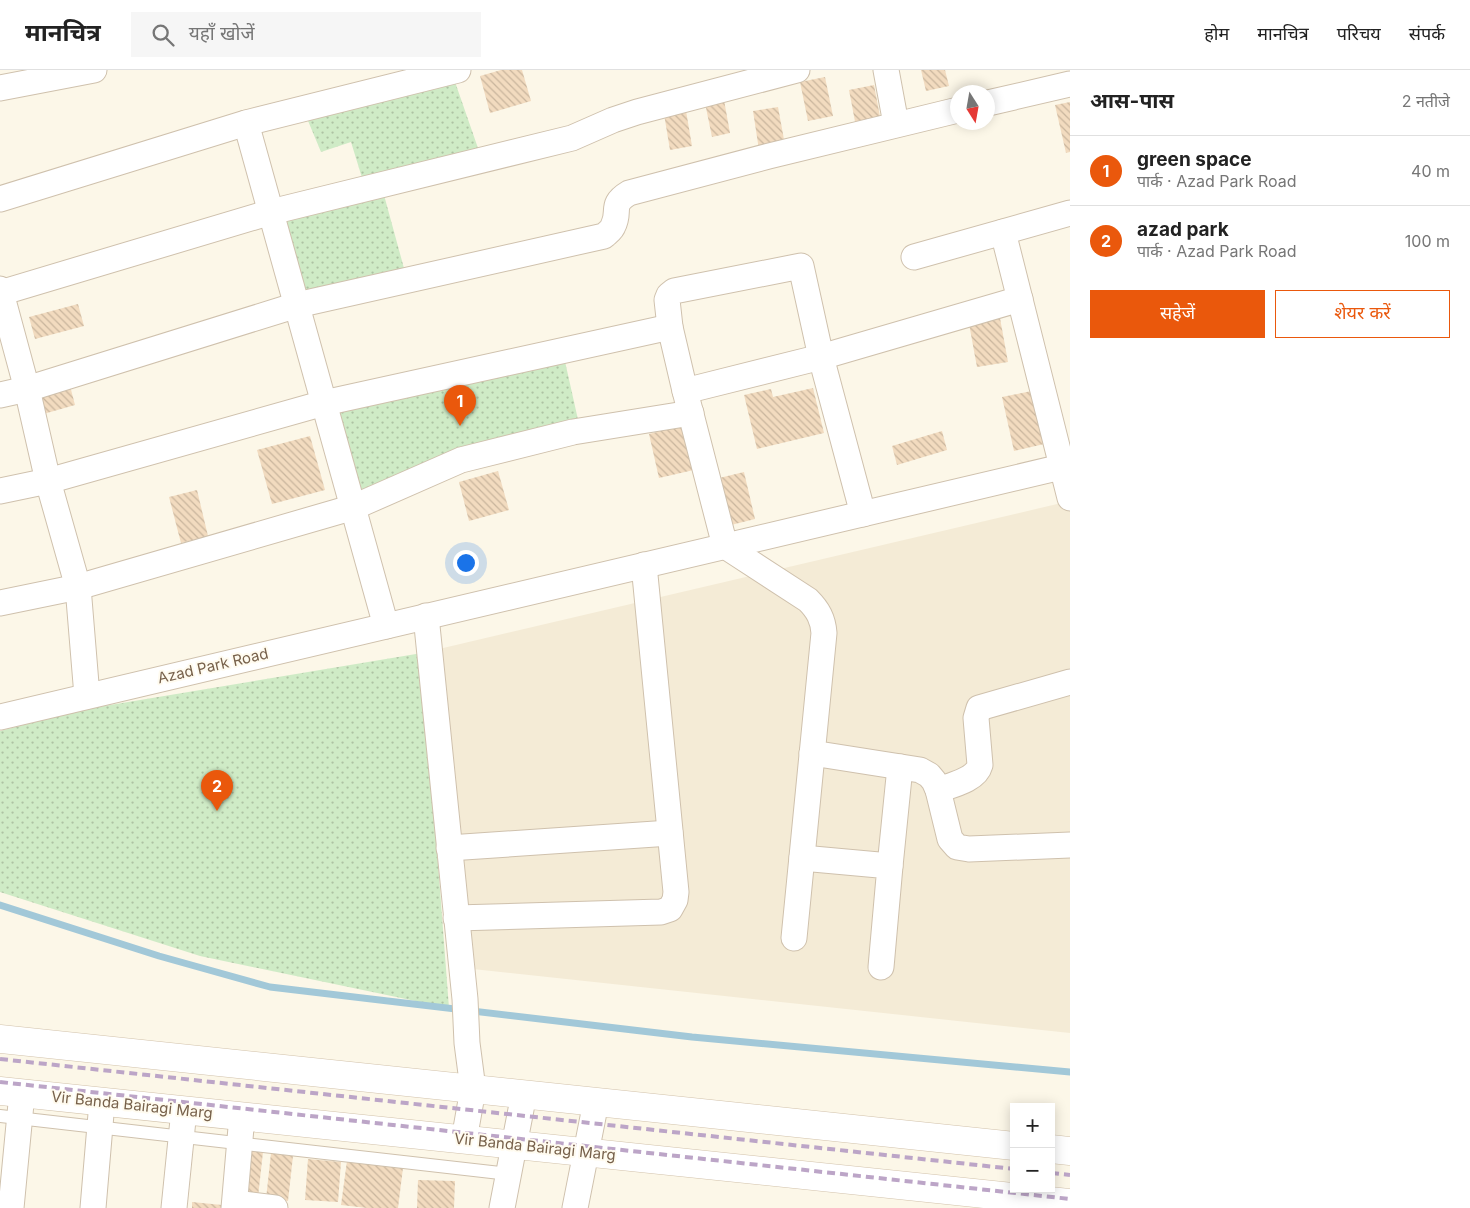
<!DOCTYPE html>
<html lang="hi">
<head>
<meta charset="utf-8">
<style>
	:root { --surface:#fff; --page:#f6f6f6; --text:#222; --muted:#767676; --line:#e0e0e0; --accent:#ea580c }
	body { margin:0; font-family:Inter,"Noto Sans Devanagari",sans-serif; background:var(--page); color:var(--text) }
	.controls { position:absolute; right:15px; bottom:15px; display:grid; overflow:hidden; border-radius:0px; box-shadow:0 2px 12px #0003 }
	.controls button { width:45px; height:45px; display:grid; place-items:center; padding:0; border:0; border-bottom:1px solid var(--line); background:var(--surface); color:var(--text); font:25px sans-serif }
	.compass { position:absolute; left:950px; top:15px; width:45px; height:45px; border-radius:50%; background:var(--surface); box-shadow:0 2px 12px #0003; rotate:169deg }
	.you { position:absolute; left:465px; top:492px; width:18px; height:18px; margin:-12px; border:4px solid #fff; border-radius:50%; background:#1a73e8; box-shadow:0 0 0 8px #1a73e833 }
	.badge { display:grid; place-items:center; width:32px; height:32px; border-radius:50%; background:var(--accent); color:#fff; font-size:16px; font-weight:700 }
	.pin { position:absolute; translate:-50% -41px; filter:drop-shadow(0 1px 2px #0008) }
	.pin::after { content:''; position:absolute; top:26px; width:18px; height:15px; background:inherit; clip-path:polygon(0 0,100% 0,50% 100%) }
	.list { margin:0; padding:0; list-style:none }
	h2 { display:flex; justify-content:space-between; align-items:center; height:65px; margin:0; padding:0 20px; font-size:21px }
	h2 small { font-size:16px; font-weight:400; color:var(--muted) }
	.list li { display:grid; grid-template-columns:32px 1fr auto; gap:15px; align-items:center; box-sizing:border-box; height:70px; padding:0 20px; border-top:1px solid var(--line) }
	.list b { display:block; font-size:19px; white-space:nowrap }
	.list p { margin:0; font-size:16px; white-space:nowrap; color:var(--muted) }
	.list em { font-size:16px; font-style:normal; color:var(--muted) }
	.actions { display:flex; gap:10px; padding:15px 20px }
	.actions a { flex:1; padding:11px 0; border:1px solid var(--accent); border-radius:0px; text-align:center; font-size:18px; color:var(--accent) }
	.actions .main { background:var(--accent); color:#fff }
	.icon { flex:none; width:28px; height:28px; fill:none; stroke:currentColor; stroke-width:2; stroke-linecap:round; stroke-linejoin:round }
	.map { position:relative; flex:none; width:1070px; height:1138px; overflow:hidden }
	header { display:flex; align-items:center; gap:30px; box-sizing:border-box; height:70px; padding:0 25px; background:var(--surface); border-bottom:1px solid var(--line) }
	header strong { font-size:24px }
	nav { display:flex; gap:28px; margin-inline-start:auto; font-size:18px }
	.search { width:350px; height:45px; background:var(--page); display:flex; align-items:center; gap:12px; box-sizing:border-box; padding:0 18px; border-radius:0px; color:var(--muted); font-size:19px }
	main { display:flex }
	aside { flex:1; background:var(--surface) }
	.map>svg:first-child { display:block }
	.residential { fill:#f4ebd6 }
	.park { fill:url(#park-dots) }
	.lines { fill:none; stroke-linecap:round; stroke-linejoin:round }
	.stream { stroke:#a2c8d8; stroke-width:7 }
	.building { fill:url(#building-back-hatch) }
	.lane-casing { stroke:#cfc1ad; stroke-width:14 }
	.street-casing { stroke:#cfc1ad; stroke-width:27 }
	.secondary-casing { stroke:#d2c2ab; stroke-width:29 }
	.lane { stroke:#fff; stroke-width:12 }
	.street { stroke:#fff; stroke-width:25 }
	.secondary { stroke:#fff; stroke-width:28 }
	.rail { stroke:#bca5c7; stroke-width:4; stroke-dasharray:8 5; stroke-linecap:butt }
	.labels { text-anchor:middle; stroke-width:4; stroke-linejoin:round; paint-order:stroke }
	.street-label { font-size:15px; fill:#77614b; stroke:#fffbef }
</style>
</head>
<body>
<header>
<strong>मानचित्र</strong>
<div class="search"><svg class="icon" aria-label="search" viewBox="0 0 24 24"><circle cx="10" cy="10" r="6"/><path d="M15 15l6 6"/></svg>यहाँ खोजें</div>
<nav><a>होम</a><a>मानचित्र</a><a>परिचय</a><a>संपर्क</a></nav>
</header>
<main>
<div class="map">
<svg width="1070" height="1138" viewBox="0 0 1070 1138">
	<defs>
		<pattern id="park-dots" width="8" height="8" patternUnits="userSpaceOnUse" patternTransform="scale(1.25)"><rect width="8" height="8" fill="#cfebc6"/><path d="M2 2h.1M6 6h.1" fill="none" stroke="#adc2a3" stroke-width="1.8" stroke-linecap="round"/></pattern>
		<pattern id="building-back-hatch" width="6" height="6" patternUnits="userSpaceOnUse" patternTransform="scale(1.25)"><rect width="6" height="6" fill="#f2dbbf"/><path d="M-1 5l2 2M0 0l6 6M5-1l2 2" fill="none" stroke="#c9b59d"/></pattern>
	</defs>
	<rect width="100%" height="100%" fill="#fcf7e8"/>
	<polygon class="residential" points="1070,431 1070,963 454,897 422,583"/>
	<g class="park">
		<polygon points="454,9 479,81 363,111 351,72 321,82 306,46"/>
		<polygon points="384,125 405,202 305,222 281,148"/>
		<polygon points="564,287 583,372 410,414 362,430 335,340"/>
		<polygon points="422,583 449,938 200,886 0,822 0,661 86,639"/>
	</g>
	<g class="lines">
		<polyline class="stream" points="0,835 159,886 270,917 692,967 1070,1002"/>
	</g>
	<g class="building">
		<polygon points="501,0 522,0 531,31 490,43 480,6"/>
		<polygon points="921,0 945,0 949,16 926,21"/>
		<polygon points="825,7 833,46 808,51 800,12"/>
		<polygon points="874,15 882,57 857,62 849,20"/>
		<polygon points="724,30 730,63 712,67 705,33"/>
		<polygon points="1070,32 1070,82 1066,83 1055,35"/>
		<polygon points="685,35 692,76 670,80 663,38"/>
		<polygon points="778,37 785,75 759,80 753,41"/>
		<polygon points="78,234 84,256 35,269 29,247"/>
		<polygon points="1000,248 1008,292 977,297 969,254"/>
		<polygon points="69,312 75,335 40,345 33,322"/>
		<polygon points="813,318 824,363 757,379 744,325 771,319 773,327"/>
		<polygon points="1041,319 1053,372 1014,381 1002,327"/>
		<polygon points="688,354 698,399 659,408 649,364"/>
		<polygon points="942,361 947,380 897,395 892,376"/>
		<polygon points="310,366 325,420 272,434 257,380"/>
		<polygon points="498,401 509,440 469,451 459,412"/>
		<polygon points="744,402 755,449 723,457 711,410"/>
		<polygon points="197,420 208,466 181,473 169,427"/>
		<polygon points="242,1080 263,1082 258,1127 238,1124"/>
		<polygon points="271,1083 293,1086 288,1131 266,1129"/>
		<polygon points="308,1089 341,1092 338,1132 305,1130"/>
		<polygon points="347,1091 403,1098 398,1138 367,1138 341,1135"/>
		<polygon points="418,1110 455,1111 454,1138 417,1138"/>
		<polygon points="192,1132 222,1135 222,1138 192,1138"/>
	</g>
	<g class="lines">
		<g class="lane-casing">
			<polyline id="lane" points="0,1046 509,1104"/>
		</g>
		<g class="street-casing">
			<g id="street">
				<polyline points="886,0 896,54"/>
				<polyline points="0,18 94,0"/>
				<polyline points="988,33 1070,14"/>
				<polyline points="246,53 386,556"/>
				<polyline points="0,129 246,53 458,0"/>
				<polyline points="1003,162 1070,428"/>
				<polyline points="914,187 1070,143"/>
				<polyline points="0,219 27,319 48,411 78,517 87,626"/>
				<polyline points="0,223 271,142 572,68 613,50 637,42 797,0"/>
				<polyline points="685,321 670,257 667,230 669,225 674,221 801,196 821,287 863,444"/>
				<path d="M0,325l27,-6 270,-84 307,-69c3,-3 8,-6 9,-10 8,-15 -4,-21 16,-33l140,-37 189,-46"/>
				<polyline points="0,421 48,411 324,333 670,257"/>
				<polyline points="0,533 78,517 354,437 461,390 573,362 691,343"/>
				<polyline points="426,546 465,929 467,973 473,1019 464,1070"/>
				<polyline points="0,647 1070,395"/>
				<polyline points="812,683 920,700 929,705 934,711 938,720 950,769 957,777 969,779 1070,775"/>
				<path d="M938,720c14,-5 38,-10 42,-25l-4,-47 3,-10 91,-26"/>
				<polyline points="449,778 670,763"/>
				<polyline points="802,788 890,796 881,897"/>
				<polyline points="890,796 900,697"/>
				<polyline points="456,848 661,842 670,839 675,830 676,822 644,495"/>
				<path d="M794,868l30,-305c-1,-14 -6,-23 -16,-33l-83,-54 -40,-155 136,-34 199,-58"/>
				<polyline points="235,1133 275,1138"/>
				<polyline points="11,1138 22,1023"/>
				<polyline points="93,1138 102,1032"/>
				<polyline points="174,1138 184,1040"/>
				<polyline points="234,1138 242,1046"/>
				<polyline points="502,1138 524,1024"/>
				<polyline points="575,1138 596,1032"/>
			</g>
		</g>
		<g class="secondary-casing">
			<g id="secondary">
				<polyline points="0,969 1014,1076"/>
				<polyline points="0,1021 1070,1133"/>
				<polyline points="1051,1079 1070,1081"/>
			</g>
		</g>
		<use href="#lane" class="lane"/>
		<use href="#street" class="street"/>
		<use href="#secondary" class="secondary"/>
		<g class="rail">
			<polyline points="0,989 1014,1099"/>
			<polyline points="0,1012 1070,1129"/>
			<polyline points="1051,1103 1070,1105"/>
		</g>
	</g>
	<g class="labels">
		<g class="street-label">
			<text transform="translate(213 596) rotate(-13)" y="5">Azad Park Road</text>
			<text transform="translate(132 1035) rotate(6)" y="5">Vir Banda Bairagi Marg</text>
			<text transform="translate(535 1077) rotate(6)" y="5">Vir Banda Bairagi Marg</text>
		</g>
	</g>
</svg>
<div class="controls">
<button>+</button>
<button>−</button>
</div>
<svg class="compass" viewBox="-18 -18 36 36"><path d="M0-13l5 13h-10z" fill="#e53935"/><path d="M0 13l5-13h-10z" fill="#767676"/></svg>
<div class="you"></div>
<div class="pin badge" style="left:460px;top:356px">1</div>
<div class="pin badge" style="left:217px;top:741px">2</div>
</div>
<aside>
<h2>आस-पास<small>2 नतीजे</small></h2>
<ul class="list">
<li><span class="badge">1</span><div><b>green space</b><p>पार्क · Azad Park Road</p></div><em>40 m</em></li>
<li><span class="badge">2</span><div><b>azad park</b><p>पार्क · Azad Park Road</p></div><em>100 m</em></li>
</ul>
<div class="actions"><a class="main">सहेजें</a><a>शेयर करें</a></div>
</aside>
</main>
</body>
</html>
